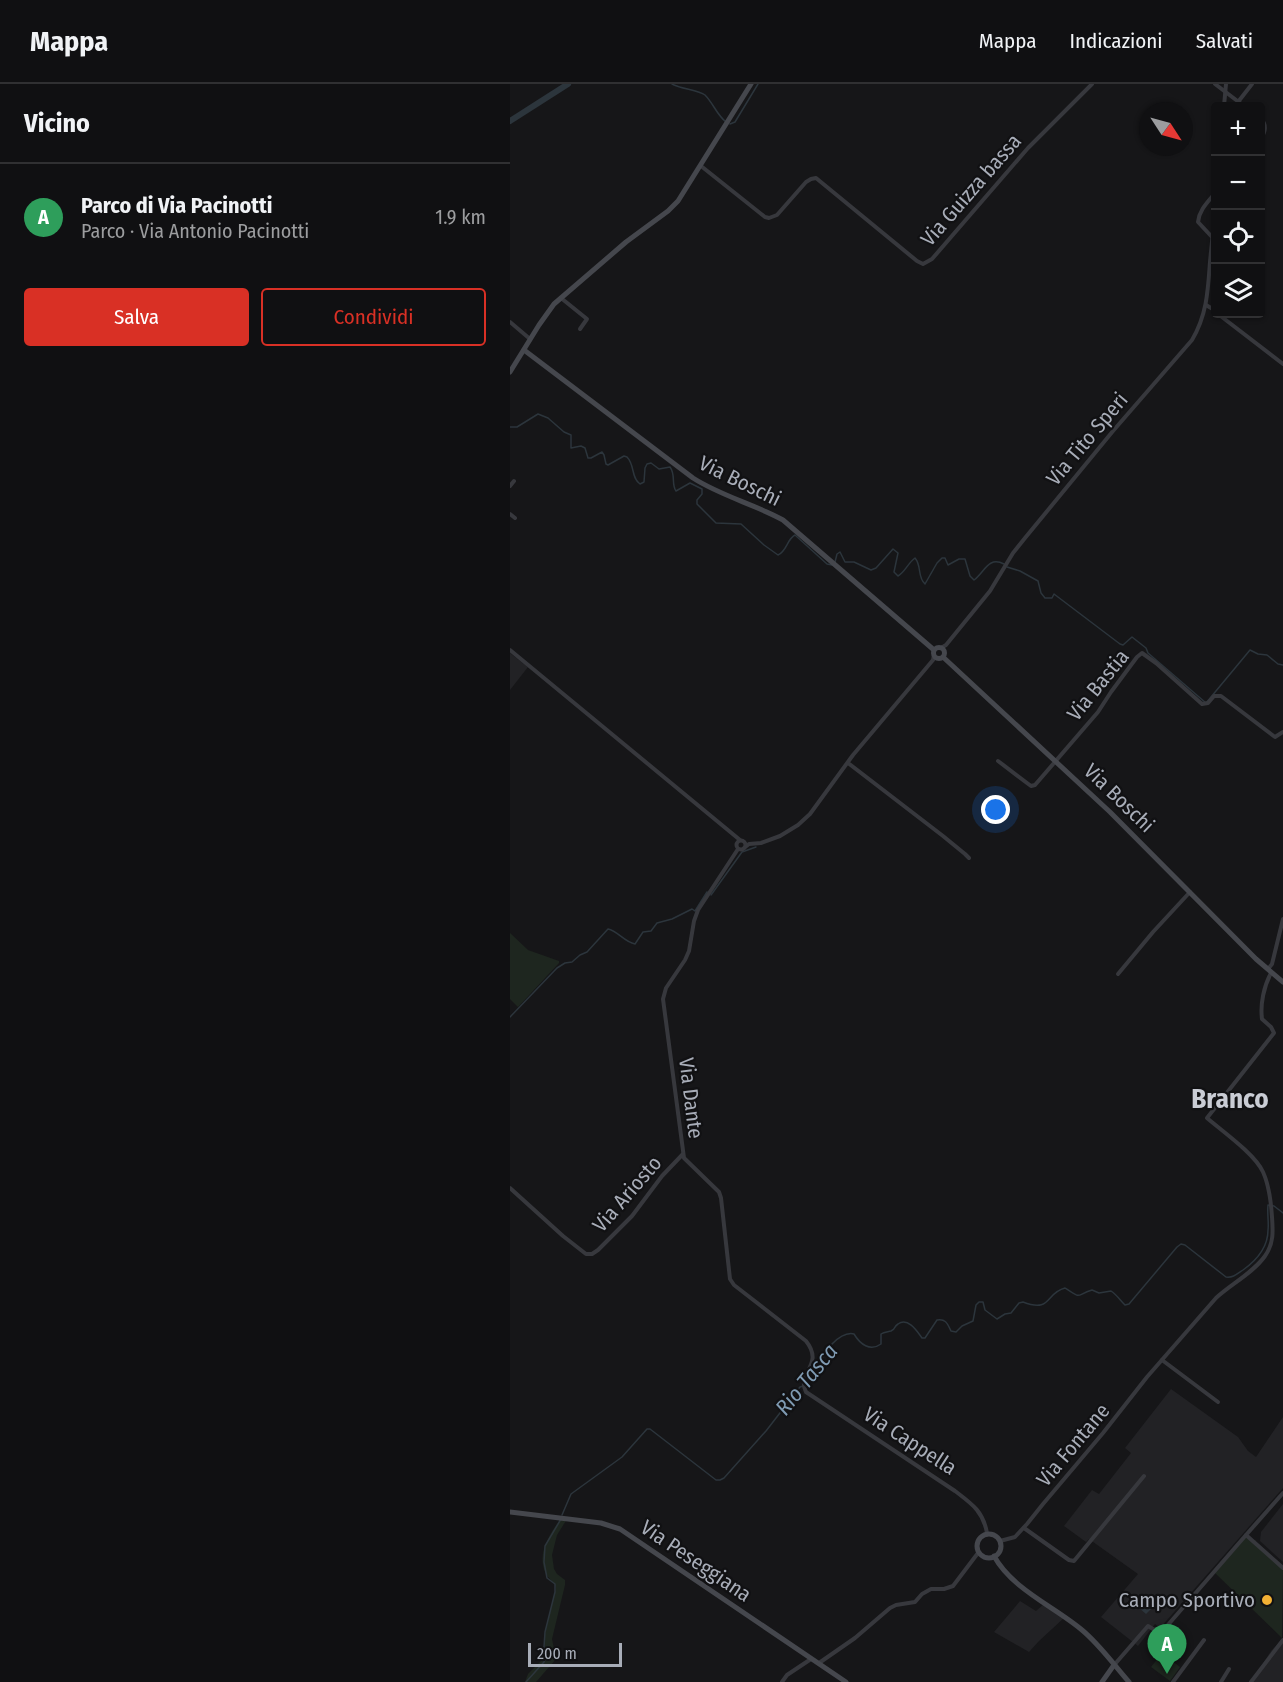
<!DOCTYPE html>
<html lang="it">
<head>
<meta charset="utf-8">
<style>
	:root { --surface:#101012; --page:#1e1e20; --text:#f1f3f6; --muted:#9c9d9f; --line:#303032; --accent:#d93025 }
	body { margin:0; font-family:"Fira Sans Condensed",sans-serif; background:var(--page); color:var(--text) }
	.controls { position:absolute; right:18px; top:18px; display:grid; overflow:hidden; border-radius:6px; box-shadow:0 2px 4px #0004 }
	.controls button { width:54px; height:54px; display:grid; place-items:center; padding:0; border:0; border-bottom:2px solid var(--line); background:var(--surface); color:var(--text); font:30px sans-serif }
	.compass { position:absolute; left:629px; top:18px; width:54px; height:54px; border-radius:50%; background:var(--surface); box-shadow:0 2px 4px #0004; rotate:126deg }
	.scale { position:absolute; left:18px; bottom:15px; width:94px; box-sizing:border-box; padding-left:6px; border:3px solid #a8adb8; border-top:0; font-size:16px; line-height:21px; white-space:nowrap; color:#a8adb8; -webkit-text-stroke:4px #111113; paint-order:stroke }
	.you { position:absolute; left:486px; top:726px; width:21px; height:21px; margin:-15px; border:4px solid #fff; border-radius:50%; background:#1a73e8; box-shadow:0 0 0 9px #1a73e833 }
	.badge { display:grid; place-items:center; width:39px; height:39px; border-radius:50%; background:var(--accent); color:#fff; font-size:20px; font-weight:700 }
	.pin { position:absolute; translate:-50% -50px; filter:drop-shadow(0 2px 3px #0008) }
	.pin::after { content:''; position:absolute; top:32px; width:21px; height:18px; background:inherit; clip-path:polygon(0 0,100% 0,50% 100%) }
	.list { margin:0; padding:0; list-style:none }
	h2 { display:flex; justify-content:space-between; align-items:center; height:78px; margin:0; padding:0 24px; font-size:26px }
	h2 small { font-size:20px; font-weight:400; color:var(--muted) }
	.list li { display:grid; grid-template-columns:39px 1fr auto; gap:18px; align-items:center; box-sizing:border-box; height:108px; padding:0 24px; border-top:2px solid var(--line) }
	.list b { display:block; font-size:22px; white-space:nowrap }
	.list p { margin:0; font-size:20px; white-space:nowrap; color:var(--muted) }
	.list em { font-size:20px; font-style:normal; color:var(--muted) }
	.actions { display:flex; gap:12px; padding:18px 24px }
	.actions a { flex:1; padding:14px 0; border:2px solid var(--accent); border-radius:6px; text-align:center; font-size:21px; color:var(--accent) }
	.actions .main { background:var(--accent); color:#fff }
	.icon { flex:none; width:33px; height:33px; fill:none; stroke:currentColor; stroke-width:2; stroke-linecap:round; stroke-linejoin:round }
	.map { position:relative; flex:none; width:773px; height:1598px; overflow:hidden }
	header { display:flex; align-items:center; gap:36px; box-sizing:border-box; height:84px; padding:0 30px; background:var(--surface); border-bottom:2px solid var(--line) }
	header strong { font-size:28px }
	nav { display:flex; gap:33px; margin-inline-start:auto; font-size:21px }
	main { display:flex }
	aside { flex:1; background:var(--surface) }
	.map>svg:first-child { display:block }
	.built { fill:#222225 }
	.green { fill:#1e261f }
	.water { fill:#2c353c }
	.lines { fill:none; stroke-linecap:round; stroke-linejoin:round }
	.stream { stroke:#2c353c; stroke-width:1.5 }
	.river { stroke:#2c353c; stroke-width:6 }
	.street { stroke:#37383d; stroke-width:4 }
	.secondary { stroke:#45474d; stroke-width:5 }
	.poi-dot { fill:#f2b134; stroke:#111113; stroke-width:2 }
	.labels { text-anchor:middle; stroke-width:4.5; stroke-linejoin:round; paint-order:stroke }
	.street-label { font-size:21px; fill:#a8adb8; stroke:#111113 }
	.poi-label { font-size:21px; fill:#a8adb8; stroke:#111113; text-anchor:end }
	.water-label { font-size:22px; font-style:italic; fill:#7f9bb3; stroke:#111113 }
	.district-label { font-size:27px; font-weight:bold; fill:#c9ccd4; stroke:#111113 }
</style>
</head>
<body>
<header>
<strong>Mappa</strong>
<nav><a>Mappa</a><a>Indicazioni</a><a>Salvati</a></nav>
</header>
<main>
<aside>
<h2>Vicino<small></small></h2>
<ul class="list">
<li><span class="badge" style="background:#2e9e5b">A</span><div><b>Parco di Via Pacinotti</b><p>Parco · Via Antonio Pacinotti</p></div><em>1.9 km</em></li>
</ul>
<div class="actions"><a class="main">Salva</a><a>Condividi</a></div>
</aside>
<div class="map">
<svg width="773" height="1598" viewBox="0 0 773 1598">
	<rect width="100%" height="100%" fill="#161618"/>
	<g class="built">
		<polygon points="0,569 18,583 0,606"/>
		<polygon points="661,1305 728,1353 738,1367 746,1373 773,1333 773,1404 650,1544 645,1540 628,1562 591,1533 628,1490 579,1455 576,1458 554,1442 582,1406 589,1410 621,1369 615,1364"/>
		<polygon points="773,1420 773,1478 750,1457 751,1448"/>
		<polygon points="510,1517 526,1527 535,1519 555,1533 529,1557 519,1568 484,1548"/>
		<polygon points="773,1554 773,1598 741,1598 761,1567"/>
	</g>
	<g class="green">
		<polygon points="0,849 18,866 49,877 49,879 8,923 0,915"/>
		<path d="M51,1434l6,1 -10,16 -5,20 2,14 3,5 8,6v5l-13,54 4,20 -20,23h-11l3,-8 18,-18 -2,-18 12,-50c-2,-7 -8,-9 -11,-16 -8,-20 5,-38 16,-54z"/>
		<polygon points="737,1452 742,1457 746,1456 745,1458 773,1484 772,1554 705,1489"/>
		<polygon points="652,1569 670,1583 660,1597 641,1583"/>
	</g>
	<polygon class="water" points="624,1511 641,1525 636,1530 620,1516"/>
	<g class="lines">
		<g class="stream">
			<path d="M162,0c9,5 26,6 33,11 8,8 12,20 21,27"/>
			<polyline points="220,40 225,38 248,0"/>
			<path d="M0,343h7l21,-13 10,4 16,14 7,3v13l10,-2 4,2 3,10h3l11,-6 2,3 2,9 2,1 16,-9 3,1c8,8 4,21 13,27l4,-2 1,-14 2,-4 4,-1 8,6 11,-2c6,8 1,17 6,24l14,-8 12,6v5l-5,6v4l19,19 25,1 23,21 14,10c9,-4 9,-16 17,-20l32,29 5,1"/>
			<path d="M325,478l2,-8 3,-2 5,10h9l17,8 5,-2 17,-19 5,4 -4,19 4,4c7,-4 10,-13 17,-18 7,8 2,19 10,26l12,-21 5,-5h3l3,7 11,-6h6l5,17 4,4c11,-8 14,-24 30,-16"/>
			<polyline points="497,483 510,487 528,497 531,509 535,514 542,514 544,510 610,560 613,561 622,553 636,564 638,569 696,619 740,566 748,570 757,571 768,580 773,581"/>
			<polyline points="201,811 232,768 246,763"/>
			<path d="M0,933l47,-49 8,-5 7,-1 8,-7 7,-3 21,-23c10,2 16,13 27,15l8,-12 8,-1 6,-8 15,-4 20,-10 3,2 12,-19"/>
			<path d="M296,1299l26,-39c6,-6 14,-12 22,-10 6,10 16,18 27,10v-10c3,-2 6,-2 10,-3 6,-3 2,-4 7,-7 10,-7 19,7 24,14h3l12,-18c9,-2 11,5 14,11l5,1 6,-6 11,-5 3,-16 3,-3h4l2,8 12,9 8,-5 6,-1 8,-10 4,-1c29,11 22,-9 42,-14 18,12 10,7 27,2l7,3 12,-2c6,4 9,9 14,14l4,-1 48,-57 4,-3 4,1 41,32c7,1 11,-3 17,-7 14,-10 25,-22 25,-40 1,-8 -1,-16 0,-25l6,1 9,7"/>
			<polyline points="52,1431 61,1410 112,1373 137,1345 140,1345 206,1396 210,1396 214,1394 256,1347 290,1303 293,1302"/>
			<polyline points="16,1598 34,1578 36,1572 34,1563 35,1548 45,1508 45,1500 37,1494 34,1478 35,1462 51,1435"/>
		</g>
		<polyline class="river" points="0,37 58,0"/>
		<g class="street">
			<polyline points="705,0 734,22"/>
			<polyline points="728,18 742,0"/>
			<polyline points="714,22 716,0"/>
			<path d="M750,34c7,6 6,14 0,21"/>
			<polyline points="191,82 255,133 259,134 267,131 296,98 301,95 306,94 407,177 413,180 422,175 518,64 582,0"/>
			<path d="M702,153l-14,-15c1,-12 10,-20 18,-30"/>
			<polyline points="51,214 77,235 70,245"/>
			<polyline points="696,221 706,227"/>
			<polyline points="708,230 773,280"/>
			<polyline points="0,238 20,255"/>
			<polyline points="0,402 4,397"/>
			<polyline points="0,430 5,434"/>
			<path d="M431,564l5,-3 44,-54 23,-38 12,-15 88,-107 79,-91c15,-25 16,-50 18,-78 2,-20 4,-41 6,-61"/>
			<polyline points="0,566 230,756"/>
			<polyline points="488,677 521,702 525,701 588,628 601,608 627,573 632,569 646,579 692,620 698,619 704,612 711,612 761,650 765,653 773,648"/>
			<polyline points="338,679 433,752 455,770 459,774"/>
			<circle cx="231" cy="761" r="4.5"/>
			<polyline points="234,764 239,760 251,759 270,752 288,741 300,730 343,671 423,576 424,571"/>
			<path d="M228,765l-40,61 -4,11 -5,30 -4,9 -19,28 -3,11 21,159 35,34 2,6 9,81 4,6 72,56c19,24 -10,32 0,51l149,99c17,13 28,20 32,42"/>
			<polyline points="758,885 762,880 773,835"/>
			<polyline points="608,890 643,848 680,808"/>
			<polyline points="0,1104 53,1152 76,1170 82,1170 88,1166 122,1132 152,1092 173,1070"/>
			<polyline points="652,1276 708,1318"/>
			<polyline points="773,1409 736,1451 773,1484"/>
			<polyline points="514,1444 559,1476 564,1477 634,1392"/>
			<path d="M490,1457l15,-4 12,-13 16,-20 60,-71 44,-56 69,-79c15,-14 37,-25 49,-42 9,-13 8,-25 7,-39 -1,-15 -3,-32 -9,-45 -8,-18 -41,-41 -56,-54l67,-85 -3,-6 -9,-8c-2,-15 2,-33 9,-46"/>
			<polyline points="309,1579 345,1554 380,1524 386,1521 405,1518 412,1510 421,1505 434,1505 443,1502 468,1469"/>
			<polyline points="605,1580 638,1542 648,1548 657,1542 736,1451"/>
			<polyline points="272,1598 277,1591 301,1575"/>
			<polyline points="663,1598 694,1556"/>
			<polyline points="711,1598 719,1585"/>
			<polyline points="741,1598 773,1556"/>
		</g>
		<g class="secondary">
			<path d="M14,266l169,128c28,18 61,26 90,42l151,130"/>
			<polyline points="0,288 29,241 44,220 116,158 158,127 168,117 241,0"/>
			<circle cx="429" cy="569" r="5.5"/>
			<polyline points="433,573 600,728 746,875 773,898"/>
			<polyline points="0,1428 91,1439 110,1445 336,1598"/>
			<circle cx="479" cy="1462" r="12"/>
			<path d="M484,1472c18,33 61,51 88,74 18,15 32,35 47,52"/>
			<polyline points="592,1598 604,1581"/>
		</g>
	</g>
	<circle class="poi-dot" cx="757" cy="1516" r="6"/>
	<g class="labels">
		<g class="street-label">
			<text transform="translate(461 106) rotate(-49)" y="7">Via Guizza bassa</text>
			<text transform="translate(577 355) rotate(-50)" y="7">Via Tito Speri</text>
			<text transform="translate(230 397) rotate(26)" y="7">Via Boschi</text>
			<text transform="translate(588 601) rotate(-51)" y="7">Via Bastia</text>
			<text transform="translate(609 714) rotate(44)" y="7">Via Boschi</text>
			<text transform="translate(181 1014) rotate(83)" y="7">Via Dante</text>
			<text transform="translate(117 1110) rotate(-49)" y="7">Via Ariosto</text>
			<text transform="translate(400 1357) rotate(33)" y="7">Via Cappella</text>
			<text transform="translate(563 1361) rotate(-50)" y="7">Via Fontane</text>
			<text transform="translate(186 1477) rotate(34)" y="7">Via Peseggiana</text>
		</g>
		<g class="poi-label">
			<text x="745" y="1523">Campo Sportivo</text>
		</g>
		<g class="water-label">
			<text transform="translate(296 1295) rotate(-51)" y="8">Rio Tasca</text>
		</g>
		<g class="district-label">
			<text x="720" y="1024">Branco</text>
		</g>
	</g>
</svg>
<div class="controls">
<button>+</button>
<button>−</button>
<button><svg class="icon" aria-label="locate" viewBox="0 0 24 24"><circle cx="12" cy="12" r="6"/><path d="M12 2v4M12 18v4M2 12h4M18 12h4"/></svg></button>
<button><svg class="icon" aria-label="layers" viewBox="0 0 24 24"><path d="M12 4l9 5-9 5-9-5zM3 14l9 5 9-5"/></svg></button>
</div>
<svg class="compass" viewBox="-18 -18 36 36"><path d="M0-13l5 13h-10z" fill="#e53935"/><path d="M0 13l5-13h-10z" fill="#9c9d9f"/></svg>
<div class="scale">200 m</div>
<div class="you"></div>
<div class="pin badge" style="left:657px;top:1590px;background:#2e9e5b">A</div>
</div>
</main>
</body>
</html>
